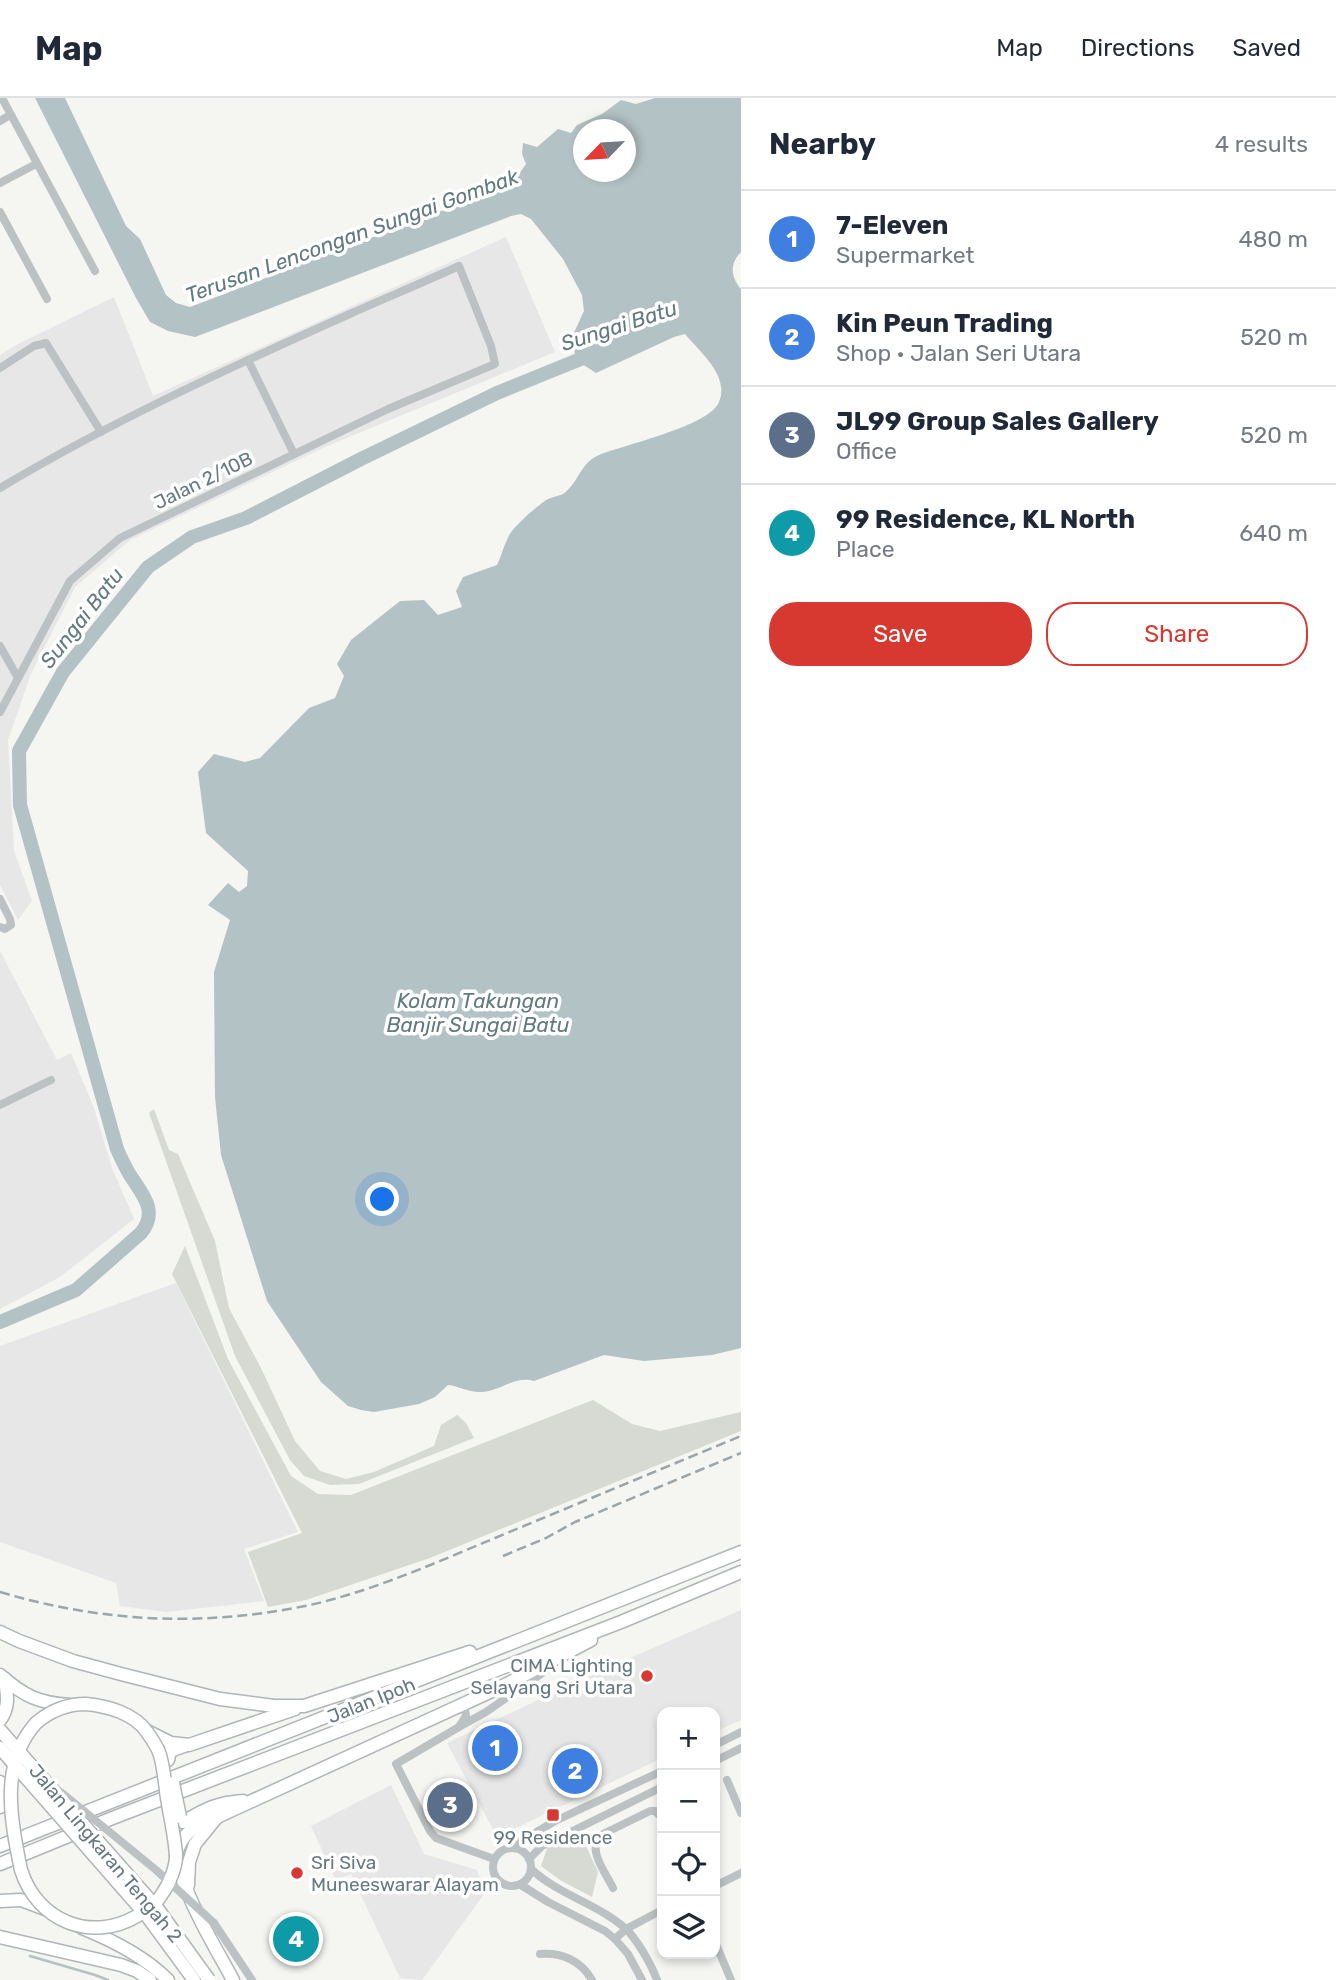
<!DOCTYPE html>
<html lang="en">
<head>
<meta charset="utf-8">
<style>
	:root { --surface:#fff; --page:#f6f6f7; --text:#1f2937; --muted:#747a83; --line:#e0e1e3; --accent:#d73931 }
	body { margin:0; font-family:Rubik,sans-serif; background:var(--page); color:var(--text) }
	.controls { position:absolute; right:21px; bottom:21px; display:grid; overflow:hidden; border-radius:14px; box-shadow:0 4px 10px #0003 }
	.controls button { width:63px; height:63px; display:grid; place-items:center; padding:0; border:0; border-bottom:2px solid var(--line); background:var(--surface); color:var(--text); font:35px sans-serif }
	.compass { position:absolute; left:573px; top:21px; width:63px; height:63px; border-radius:50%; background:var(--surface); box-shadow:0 4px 10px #0003; rotate:245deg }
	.you { position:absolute; left:383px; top:1102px; width:24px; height:24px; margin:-18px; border:5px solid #fff; border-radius:50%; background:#1a73e8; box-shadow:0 0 0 10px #1a73e833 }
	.badge { display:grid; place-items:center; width:46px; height:46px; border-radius:50%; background:var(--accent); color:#fff; font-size:23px; font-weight:700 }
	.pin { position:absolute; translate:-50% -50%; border:4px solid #fff; box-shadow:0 2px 7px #0006 }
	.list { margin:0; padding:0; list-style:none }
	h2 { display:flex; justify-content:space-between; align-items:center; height:91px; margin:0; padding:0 28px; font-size:30px }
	h2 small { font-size:23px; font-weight:400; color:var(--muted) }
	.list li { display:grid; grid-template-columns:46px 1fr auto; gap:21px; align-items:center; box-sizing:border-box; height:98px; padding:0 28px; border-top:2px solid var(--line) }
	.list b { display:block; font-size:26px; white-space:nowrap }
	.list p { margin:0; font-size:23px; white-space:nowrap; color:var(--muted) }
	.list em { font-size:23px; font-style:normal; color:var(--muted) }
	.actions { display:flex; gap:14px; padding:21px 28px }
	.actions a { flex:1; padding:16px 0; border:2px solid var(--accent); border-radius:28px; text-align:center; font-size:24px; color:var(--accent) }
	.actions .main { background:var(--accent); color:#fff }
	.icon { flex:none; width:38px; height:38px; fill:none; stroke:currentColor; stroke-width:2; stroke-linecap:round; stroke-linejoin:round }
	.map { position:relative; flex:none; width:741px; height:1882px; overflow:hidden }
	header { display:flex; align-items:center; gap:42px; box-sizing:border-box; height:98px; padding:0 35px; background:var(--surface); border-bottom:2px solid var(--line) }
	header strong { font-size:33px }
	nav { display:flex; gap:38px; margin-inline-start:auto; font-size:24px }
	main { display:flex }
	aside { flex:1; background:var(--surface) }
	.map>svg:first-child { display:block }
	.built { fill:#e6e7e6 }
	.green { fill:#d6dad2 }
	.water { fill:#b3c2c4; fill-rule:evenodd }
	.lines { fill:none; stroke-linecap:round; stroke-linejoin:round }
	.stream { stroke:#b3c2c4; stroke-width:2.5 }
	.river { stroke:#b3c2c4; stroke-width:14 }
	.highway-casing { stroke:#b0b5b7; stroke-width:15 }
	.minor { stroke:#bcc2c4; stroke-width:8 }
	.highway { stroke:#fff; stroke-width:12 }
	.rail { stroke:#9ca5a8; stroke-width:2.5; stroke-dasharray:10 5; stroke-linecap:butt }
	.highway-bridge-casing { stroke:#b0b5b7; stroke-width:15; stroke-linecap:butt }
	.minor-bridge { stroke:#bcc2c4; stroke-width:8 }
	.highway-bridge { stroke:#fff; stroke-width:12 }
	.poi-dot { fill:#d73931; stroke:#fff; stroke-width:2.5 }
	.labels { text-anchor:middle; stroke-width:7; stroke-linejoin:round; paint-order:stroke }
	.street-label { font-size:19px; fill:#667a81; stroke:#fff }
	.poi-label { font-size:19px; fill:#667a81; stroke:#fff; text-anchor:end }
	.water-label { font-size:21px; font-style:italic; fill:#627b7e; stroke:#fff }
</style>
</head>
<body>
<header>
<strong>Map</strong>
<nav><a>Map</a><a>Directions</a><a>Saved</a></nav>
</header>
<main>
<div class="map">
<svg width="741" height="1882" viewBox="0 0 741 1882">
	<rect width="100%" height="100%" fill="#f5f5f2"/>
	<g class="built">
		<polygon points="506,139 555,254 325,349 130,442 75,489 31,576 8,642 14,753 32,803 18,822 0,787 0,257 16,247 114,199 153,298"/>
		<polygon points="0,853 57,962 71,955 94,1010 112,1070 134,1121 60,1179 0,1211"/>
		<polygon points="176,1185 298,1434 244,1451 264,1503 167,1514 120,1508 116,1485 0,1444 0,1248"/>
		<polygon points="741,1512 741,1622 715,1634 715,1614 662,1614 662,1660 497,1739 447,1645 595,1575"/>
		<polygon points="391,1687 424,1756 477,1772 484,1796 422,1882 400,1880 351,1776 336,1783 311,1728"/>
	</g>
	<g class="green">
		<polygon points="154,1011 169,1052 178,1056 215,1143 229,1210 261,1270 295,1343 320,1373 346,1381 374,1374 434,1348 441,1327 457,1317 466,1325 474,1340 359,1386 330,1387 304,1378 290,1362 235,1258 149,1015"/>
		<polygon points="185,1148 228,1261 291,1378 318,1396 351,1397 593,1302 632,1326 660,1333 741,1314 741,1333 430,1460 306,1502 268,1509 248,1454 302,1435 172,1176"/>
		<polygon points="579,1733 598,1774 592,1799 560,1782 541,1768 548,1748"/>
	</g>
	<path class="water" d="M35,0h30l61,128 14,13 26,56 10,8 14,4 322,-123 14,-20 -4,-10 1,-11 14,4 21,-18 13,4 6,-8 25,-11 19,-14 15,4 19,-6h86v154c-12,12 -10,25 0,37v1059l-29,7 -68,6 -40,-6 -70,26c-20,-6 -34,11 -53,11 -11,1 -22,-6 -33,-7l-13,12 -16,7 -45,8 -13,-2 -13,-4 -27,-24 -54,-81 -46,-146 -6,-58 -1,-125 16,-52 -22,-15 20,-22 11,9 8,-6 1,-15 -42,-38 -8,-61 16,-18 31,8 15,-4 49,-50 26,-10 9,-22 -7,-12 14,-24 49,-39 24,-1 14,15 24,-8 -6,-16 7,-14 34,-12c5,-10 8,-25 15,-34 6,-8 27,-27 36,-32 4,-2 11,-3 15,-5 15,-10 17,-31 36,-39 24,-10 111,-29 120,-53 11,-26 -19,-50 -34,-68l-11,3 -78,36 -20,-13 -4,-23 12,-26 -2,-16 -19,-36 -32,-40 -10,-5 -10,2 -316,121 -27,-6 -18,-9 -14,-24zM584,32h42v42h-42z"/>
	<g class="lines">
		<polyline class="stream" points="30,1858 95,1877 108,1882"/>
		<path class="river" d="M0,1224l76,-32 65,-57c18,-22 1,-39 -11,-58 -5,-8 -9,-17 -13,-26l-97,-344 -1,-54 44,-79 85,-105 44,-30 54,-19 115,-59 136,-66 96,-39"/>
		<g class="highway-casing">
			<g id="highway">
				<polyline points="0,1534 19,1543 73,1563 121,1576 220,1601 274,1608 304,1608 470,1554"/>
				<path d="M0,1577c24,21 38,28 70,30"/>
				<path d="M0,1622c10,-13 7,-26 5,-41"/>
				<polyline points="147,1633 171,1645 189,1647 295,1611"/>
				<polyline points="168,1662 170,1653 184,1648"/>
				<polyline points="0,1684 6,1696 0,1709"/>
				<path d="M180,1719l3,5c23,-13 33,-19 60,-21"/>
				<polyline points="0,1748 741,1454"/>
				<polyline points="0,1766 110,1721 621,1524 741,1474"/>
				<polyline points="188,1787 189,1764 195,1746 217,1719"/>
				<polyline points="0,1803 21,1802 45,1811"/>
				<path d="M82,1830c30,12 63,29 86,52"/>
				<polyline points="0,1839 121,1867 137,1873 150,1882"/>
				<path d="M233,1882c-19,-35 -40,-69 -53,-108 -1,-5 -4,-11 -4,-16 3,-21 22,-34 41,-39l290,-133 84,-44"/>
			</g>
		</g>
		<g class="minor">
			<polyline points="2,0 95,173"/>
			<polyline points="0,23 10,17"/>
			<polyline points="0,85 36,66"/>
			<polyline points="0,114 47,201"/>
			<polyline points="248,262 294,356"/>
			<polyline points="0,270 34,248 46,245 101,334"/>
			<path d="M0,390c112,-67 233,-122 352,-175 36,-16 72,-31 107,-47l32,80 4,18 -107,45 -268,129 -50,43 -70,131"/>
			<polyline points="0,548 18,580"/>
			<polyline points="0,801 10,821 11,827 5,831 0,829"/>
			<polyline points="0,1007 51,982"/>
			<polyline points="458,1608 465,1611 466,1618 459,1629 486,1614 551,1569"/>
			<polyline points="459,1629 396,1666 430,1733 436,1740 494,1761"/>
			<polyline points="715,1647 741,1634"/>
			<polyline points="715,1663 741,1650"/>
			<polyline points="727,1682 741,1715"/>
			<circle cx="512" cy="1769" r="19"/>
			<polyline points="513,1750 520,1744 555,1723 662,1673"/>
			<polyline points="529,1761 542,1748 662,1689"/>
			<path d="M531,1771c28,26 65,34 94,59 12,11 26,36 32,52"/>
			<polyline points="521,1787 548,1804 605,1833 615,1841 628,1856 642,1882"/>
			<polyline points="715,1788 741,1775"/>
			<path d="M613,1790c-7,-15 -27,-39 -12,-53l49,-24h5l7,7"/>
			<polyline points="214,1825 252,1882"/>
			<polyline points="615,1841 626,1831 662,1812"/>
			<polyline points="715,1844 731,1882"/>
			<path d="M540,1856c22,-2 41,7 52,26"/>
		</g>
		<use href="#highway" class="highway"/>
		<g class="rail">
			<polyline points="503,1458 546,1440 575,1424 741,1355"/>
			<path d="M0,1494c101,30 201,35 305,14 63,-13 130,-43 190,-68 82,-34 164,-68 246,-102"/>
		</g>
		<g class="highway-bridge-casing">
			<g id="highway-bridge">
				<path d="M86,1606c21,2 48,9 61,28 5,7 11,16 13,23 4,14 5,29 7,43 3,19 8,39 9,58 0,11 -6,26 -12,35 -6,11 -16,19 -27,25 -46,27 -100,5 -116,-46 -11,-52 -21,-107 15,-147 14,-12 31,-19 50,-19z"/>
				<polyline points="0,1632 157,1810 209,1882"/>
				<polyline points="0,1650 147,1818 194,1882"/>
				<polyline points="173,1685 180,1719"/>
			</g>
		</g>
		<polyline class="minor-bridge" points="62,1695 156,1772 214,1825"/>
		<use href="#highway-bridge" class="highway-bridge"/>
	</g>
	<g class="poi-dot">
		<circle cx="647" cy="1578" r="7"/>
		<rect x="546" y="1710" width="14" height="14" rx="3.5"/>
		<circle cx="297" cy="1775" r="7"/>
	</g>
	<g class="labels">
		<g class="street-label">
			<text transform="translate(203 382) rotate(-26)" y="7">Jalan 2/10B</text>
			<text transform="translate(371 1602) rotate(-22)" y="7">Jalan Ipoh</text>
			<text transform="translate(106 1755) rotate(50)" y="7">Jalan Lingkaran Tengah 2</text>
		</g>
		<g class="poi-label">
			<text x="633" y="1574">CIMA Lighting<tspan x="633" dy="22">Selayang Sri Utara</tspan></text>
			<text x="553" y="1746" text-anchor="middle">99 Residence</text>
			<text x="311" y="1771" text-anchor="start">Sri Siva<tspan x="311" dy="22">Muneeswarar Alayam</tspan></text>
		</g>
		<g class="water-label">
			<text transform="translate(352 138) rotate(-20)" y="7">Terusan Lencongan Sungai Gombak</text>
			<text transform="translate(619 228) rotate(-18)" y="7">Sungai Batu</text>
			<text transform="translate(82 520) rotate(-52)" y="7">Sungai Batu</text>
			<text x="478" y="910">Kolam Takungan<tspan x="478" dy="24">Banjir Sungai Batu</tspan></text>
		</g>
	</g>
</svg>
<div class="controls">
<button>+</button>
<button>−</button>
<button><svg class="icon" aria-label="locate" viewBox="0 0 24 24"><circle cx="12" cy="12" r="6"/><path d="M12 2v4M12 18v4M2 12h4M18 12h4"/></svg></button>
<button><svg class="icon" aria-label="layers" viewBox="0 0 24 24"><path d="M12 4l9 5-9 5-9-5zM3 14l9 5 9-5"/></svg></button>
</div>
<svg class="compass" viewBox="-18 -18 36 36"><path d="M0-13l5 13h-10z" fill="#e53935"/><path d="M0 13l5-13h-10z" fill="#747a83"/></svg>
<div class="you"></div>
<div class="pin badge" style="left:495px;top:1650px;background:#3f7fe0">1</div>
<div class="pin badge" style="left:575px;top:1673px;background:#3f7fe0">2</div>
<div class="pin badge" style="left:450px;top:1707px;background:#5c6f8a">3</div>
<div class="pin badge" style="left:296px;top:1841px;background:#0f9aa8">4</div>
</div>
<aside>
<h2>Nearby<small>4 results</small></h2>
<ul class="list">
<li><span class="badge" style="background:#3f7fe0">1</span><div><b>7-Eleven</b><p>Supermarket</p></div><em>480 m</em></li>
<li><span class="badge" style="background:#3f7fe0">2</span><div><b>Kin Peun Trading</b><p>Shop · Jalan Seri Utara</p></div><em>520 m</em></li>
<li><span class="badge" style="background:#5c6f8a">3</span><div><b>JL99 Group Sales Gallery</b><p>Office</p></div><em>520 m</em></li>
<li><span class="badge" style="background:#0f9aa8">4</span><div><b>99 Residence, KL North</b><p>Place</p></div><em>640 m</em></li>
</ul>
<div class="actions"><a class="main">Save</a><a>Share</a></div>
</aside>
</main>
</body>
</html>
